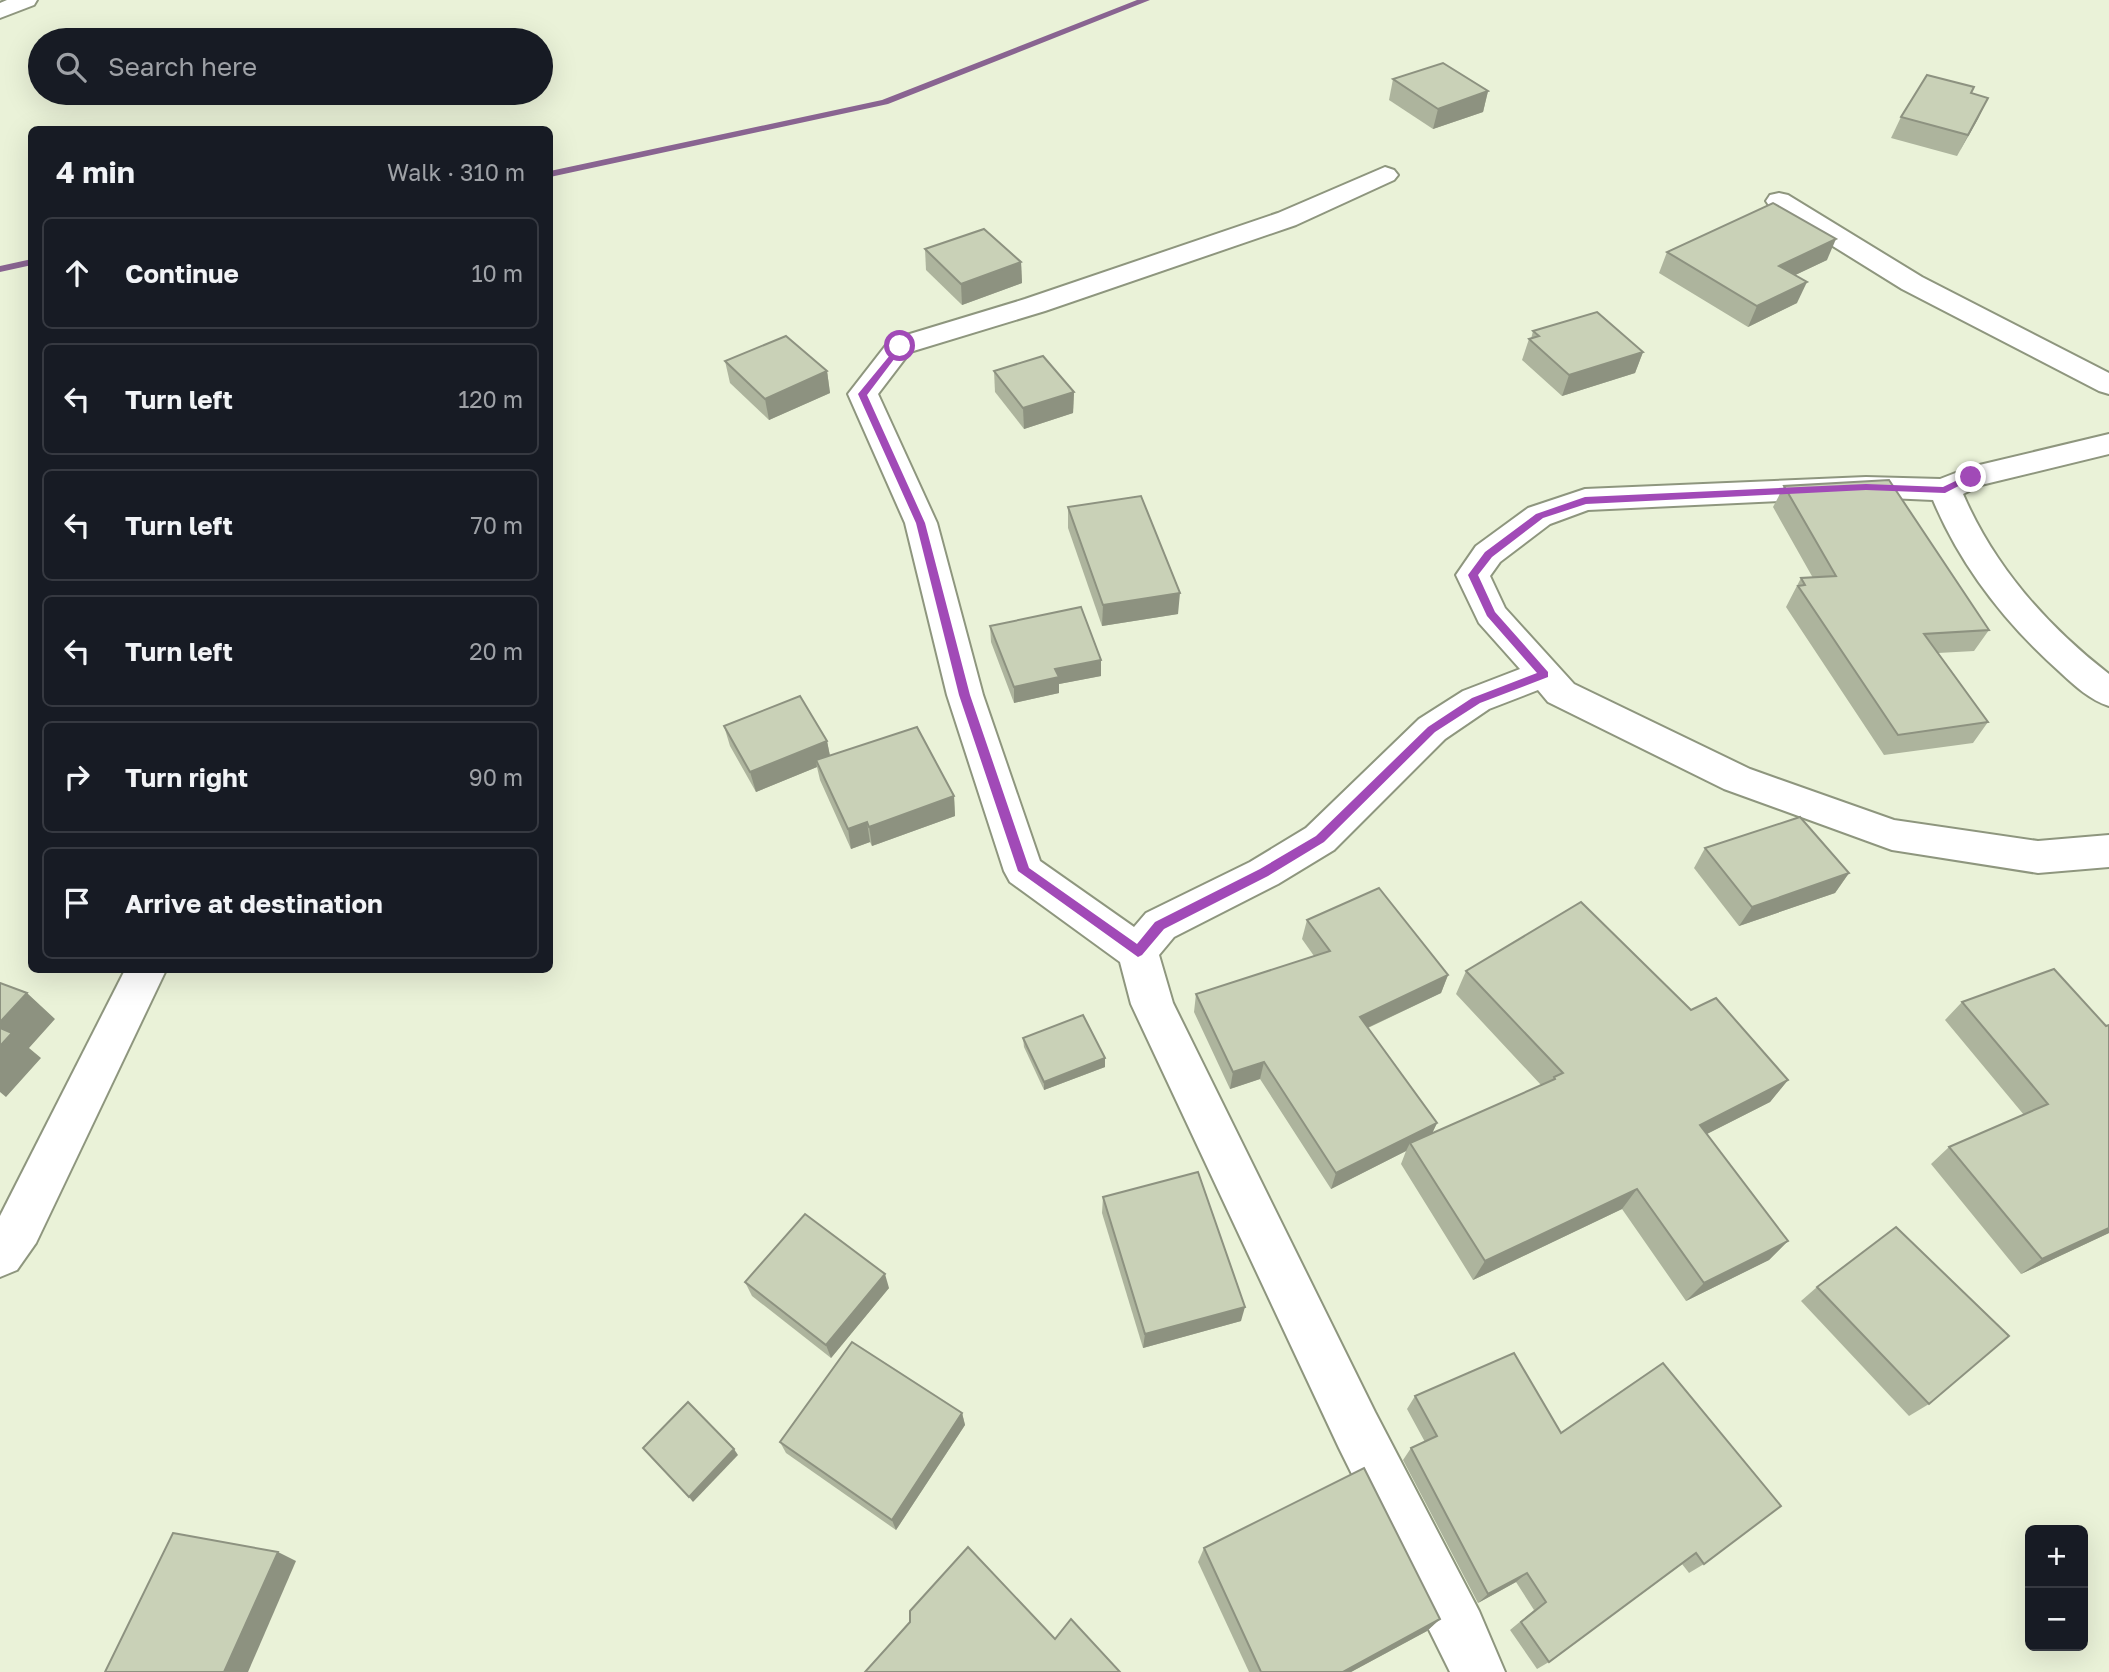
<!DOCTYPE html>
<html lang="en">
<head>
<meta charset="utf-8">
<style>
	:root { --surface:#171b24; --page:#20242c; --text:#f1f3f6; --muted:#9ea1a6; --line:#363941 }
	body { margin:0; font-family:"Golos Text",sans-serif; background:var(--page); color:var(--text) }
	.controls { position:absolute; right:21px; bottom:21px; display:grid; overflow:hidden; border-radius:10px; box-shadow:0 7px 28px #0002 }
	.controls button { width:63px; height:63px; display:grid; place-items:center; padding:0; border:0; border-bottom:2px solid var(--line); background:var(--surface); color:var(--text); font:35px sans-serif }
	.stop { position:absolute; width:21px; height:21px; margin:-16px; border:5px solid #a14ab7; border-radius:50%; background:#fff }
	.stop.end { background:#a14ab7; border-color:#fff; box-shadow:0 2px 7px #0008 }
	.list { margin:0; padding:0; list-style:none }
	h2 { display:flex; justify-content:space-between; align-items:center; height:91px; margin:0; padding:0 28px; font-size:30px }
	h2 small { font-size:23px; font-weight:400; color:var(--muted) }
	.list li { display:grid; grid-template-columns:46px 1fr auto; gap:21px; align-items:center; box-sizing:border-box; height:112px; margin:0 14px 14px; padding:0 14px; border:2px solid var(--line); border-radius:10px }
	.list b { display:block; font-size:26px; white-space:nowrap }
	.list em { font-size:23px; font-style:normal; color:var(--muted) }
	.icon { flex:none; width:38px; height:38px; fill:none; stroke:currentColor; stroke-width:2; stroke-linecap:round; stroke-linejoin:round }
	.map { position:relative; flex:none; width:2109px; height:1672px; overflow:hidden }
	.search { position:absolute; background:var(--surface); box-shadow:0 7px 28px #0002; left:28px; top:28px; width:525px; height:77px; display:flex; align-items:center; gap:18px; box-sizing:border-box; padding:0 24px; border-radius:38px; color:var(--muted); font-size:26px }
	.panel { position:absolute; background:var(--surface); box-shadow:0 7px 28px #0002; left:28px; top:126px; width:525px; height:847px; border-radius:10px }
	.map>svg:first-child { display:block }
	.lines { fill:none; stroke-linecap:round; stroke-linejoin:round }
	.stream { fill:#896491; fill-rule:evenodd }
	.minor-casing { stroke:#8e967e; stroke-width:4 }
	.minor { fill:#fff; fill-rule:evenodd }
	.wall { fill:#adb49d }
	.shaded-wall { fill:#8d9280 }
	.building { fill:#c9d1b7; stroke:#8d9280; stroke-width:2 }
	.route { fill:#a14ab7 }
</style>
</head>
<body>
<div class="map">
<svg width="2109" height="1672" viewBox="0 0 2109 1672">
	<rect width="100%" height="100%" fill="#eaf2d8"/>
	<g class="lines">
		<g class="stream">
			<polygon points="1137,0 1150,0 888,104 550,177 550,171 882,100"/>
			<polygon points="32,259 32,265 0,272 0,266"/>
		</g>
		<g class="minor-casing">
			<g id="minor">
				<polygon points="7,0 37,0 34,5 0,18 0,3"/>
				<path d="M1385,167l9,3 4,5 -4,5 -98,45 -251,86 -135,41 -32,42 59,129 46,172 57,166 94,66 12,-14 104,-51 56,-34 113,-109 44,-28 57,-22 -41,-46 -23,-48 20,-29 52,-38 57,-19 281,-12 74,2 31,-12 138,-33v20l-128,31 -18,9c31,72 84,132 146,180v32c-19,-6 -34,-20 -48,-33 -54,-48 -100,-106 -128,-173l-67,-3 -278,13 -38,14 -50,38 -10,14 15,32 69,76 176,85 144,51 144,21 71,-6v32l-71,6 -146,-23 -168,-61 -176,-87 -10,-12 -49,19 -44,30 -111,111 -56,34 -104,53 -15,18 14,48 202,409 104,199 26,61h-55l-111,-224 -208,-444 -11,-42 -110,-80 -6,-11 -57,-176 -42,-172 -57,-129 42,-54 135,-41 253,-86z"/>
				<polygon points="1779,193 1788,195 1922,277 2109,373 2109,394 2099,391 1902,289 1770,207 1766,201 1770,195"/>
				<polygon points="125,970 166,970 36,1243 17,1270 0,1277 0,1216"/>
			</g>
		</g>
		<use href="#minor" class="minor"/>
	</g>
	<g class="wall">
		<polygon points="1393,79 1488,91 1483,112 1433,129 1389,100"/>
		<polygon points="1971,94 1988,98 1957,156 1891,138 1901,117"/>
		<polygon points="925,249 1021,262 1022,283 962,305 926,270"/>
		<polygon points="1667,252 1827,260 1795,275 1797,303 1748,327 1659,273"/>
		<polygon points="1533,331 1643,352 1635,373 1562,396 1522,360 1529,339 1531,339"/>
		<polygon points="725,361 827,371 830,393 769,420 730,383"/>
		<polygon points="994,371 1074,392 1073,413 1024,429 995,392"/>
		<polygon points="1784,486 1989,630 1974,651 1938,653 1988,722 1973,743 1884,755 1786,607 1801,578 1813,578 1773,507"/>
		<polygon points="1068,507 1178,614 1102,626 1068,528"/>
		<polygon points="990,626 1101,676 1059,684 1059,693 1014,703 991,642"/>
		<polygon points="724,726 827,741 830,756 954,796 955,816 872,846 870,842 851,849 820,780 817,767 756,792 730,746"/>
		<polygon points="1705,848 1849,873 1835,893 1739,926 1694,868"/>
		<polygon points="1307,920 1448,975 1441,993 1368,1028 1437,1123 1432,1133 1541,1085 1456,994 1466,971 1691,1010 1788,1080 1770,1102 1707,1134 1788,1241 1769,1260 1686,1301 1622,1209 1473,1280 1401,1164 1406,1151 1331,1189 1260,1079 1230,1089 1194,1012 1196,994 1314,956 1302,939"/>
		<polygon points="2054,969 2109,1233 2021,1274 1931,1164 1949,1147 2024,1115 1945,1020 1962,1002"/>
		<polygon points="1023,1038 1105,1067 1044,1090 1024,1047"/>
		<polygon points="1103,1197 1241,1321 1143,1348 1102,1213"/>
		<polygon points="745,1282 889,1288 831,1358 752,1296"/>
		<polygon points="1817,1287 1929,1404 1909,1416 1801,1301"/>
		<polygon points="1663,1363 1704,1564 1689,1573 1682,1564 1549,1662 1537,1669 1510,1630 1534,1610 1516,1582 1478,1603 1403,1460 1411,1448 1425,1442 1407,1409 1415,1396 1561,1433"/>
		<polygon points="962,1413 965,1425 896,1530 786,1453 780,1442"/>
		<polygon points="1204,1548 1440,1619 1427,1631 1351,1672 1249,1672 1198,1562"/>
	</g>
	<g class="shaded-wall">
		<polygon points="1488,91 1483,112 1433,129 1438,109"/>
		<polygon points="1988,98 1978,119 1957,156 1968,135"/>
		<polygon points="1836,239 1827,260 1770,287 1779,266"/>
		<polygon points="1021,262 1022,283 962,305 961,284"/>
		<polygon points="1807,282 1797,303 1748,327 1757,306"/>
		<polygon points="1643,352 1635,373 1562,396 1569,375"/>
		<polygon points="827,371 830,393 769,420 765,399"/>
		<polygon points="1074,392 1073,413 1024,429 1023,408"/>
		<polygon points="1180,593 1178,614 1102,626 1103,605"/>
		<polygon points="1101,660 1101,676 1059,684 1059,693 1014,703 1014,687 1055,669"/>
		<polygon points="827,741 831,761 816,760 817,767 756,792 750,772"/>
		<polygon points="954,796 955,816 872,846 869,827"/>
		<polygon points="867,822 870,842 851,849 848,829"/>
		<polygon points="1849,873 1835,893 1739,926 1752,907"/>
		<polygon points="1448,975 1441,993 1354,1034 1360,1017"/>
		<polygon points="27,993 55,1019 29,1048 41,1058 6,1097 0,1092 0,1022"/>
		<polygon points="1105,1058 1105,1067 1044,1090 1044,1082"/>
		<polygon points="1264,1062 1260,1079 1230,1089 1233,1072"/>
		<polygon points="1788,1080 1770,1102 1683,1146 1700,1125"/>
		<polygon points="1437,1123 1429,1140 1410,1143 1406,1151 1331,1189 1336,1173"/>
		<polygon points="1637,1189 1622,1209 1473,1280 1485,1261"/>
		<polygon points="2109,1228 2109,1233 2021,1274 2042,1259"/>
		<polygon points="1788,1241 1769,1260 1686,1301 1704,1283"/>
		<polygon points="885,1274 889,1288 831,1358 826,1345"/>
		<polygon points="1245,1307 1241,1321 1143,1348 1145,1334"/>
		<polygon points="962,1413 965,1425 896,1530 892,1520"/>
		<polygon points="734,1449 738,1455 693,1502 689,1497"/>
		<polygon points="278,1552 296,1561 248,1672 224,1672"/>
		<polygon points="1527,1573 1516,1582 1478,1603 1488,1594"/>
		<polygon points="1440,1619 1427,1631 1351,1672 1343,1672"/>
	</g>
	<g class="building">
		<polygon points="1443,63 1488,91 1438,109 1393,79"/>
		<polygon points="1927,75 1974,87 1971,93 1988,98 1968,135 1901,117"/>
		<polygon points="1773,203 1836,239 1779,266 1807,282 1757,306 1667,252"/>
		<polygon points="984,229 1021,262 961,284 925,249"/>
		<polygon points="1597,312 1643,352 1569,375 1529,339 1539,336 1533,331"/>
		<polygon points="786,336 827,371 765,399 725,361"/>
		<polygon points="1043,356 1074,392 1023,408 994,371"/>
		<polygon points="1889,480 1989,630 1924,634 1988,722 1898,735 1798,586 1805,585 1801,578 1836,576 1784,486"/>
		<polygon points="1141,496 1180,593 1103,605 1068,507"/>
		<polygon points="1081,607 1101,660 1055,669 1059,677 1014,687 990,626"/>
		<polygon points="800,696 827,741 750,772 724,726"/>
		<polygon points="917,727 954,796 869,827 867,822 848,829 816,760"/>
		<polygon points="1800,817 1849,873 1752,907 1705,848"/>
		<polygon points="1379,888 1448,975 1360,1017 1437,1123 1336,1173 1264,1062 1233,1072 1196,994 1330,951 1307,920"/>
		<polygon points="1581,902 1691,1010 1716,998 1788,1080 1700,1125 1788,1241 1704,1283 1637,1189 1485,1261 1410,1143 1555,1079 1554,1077 1563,1073 1466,971"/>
		<polygon points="2054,969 2106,1026 2109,1025 2109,1228 2042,1259 1949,1147 2048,1104 1962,1002"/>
		<polygon points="0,983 27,993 0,1022"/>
		<polygon points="1083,1015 1105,1058 1044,1082 1023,1038"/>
		<polygon points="0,1028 12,1033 0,1046"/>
		<polygon points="1198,1172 1245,1307 1145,1334 1103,1197"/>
		<polygon points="805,1214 885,1274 826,1345 745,1282"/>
		<polygon points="1896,1227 2009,1336 1929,1404 1817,1287"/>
		<polygon points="852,1342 962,1413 892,1520 780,1442"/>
		<polygon points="1514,1353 1561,1433 1663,1363 1781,1506 1704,1564 1696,1553 1549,1662 1521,1622 1546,1602 1527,1573 1488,1594 1411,1448 1437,1436 1415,1396"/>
		<polygon points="688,1402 734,1449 689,1497 643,1448"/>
		<polygon points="1364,1468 1440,1619 1343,1672 1261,1672 1204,1548"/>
		<polygon points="173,1533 278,1552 224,1672 105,1672"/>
		<polygon points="968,1547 1055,1639 1071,1619 1120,1672 865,1672 910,1622 910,1611"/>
	</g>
	<polygon class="route" points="900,343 904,346 867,395 925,523 970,695 1029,868 1137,944 1155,922 1260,869 1316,836 1428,727 1472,698 1537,673 1487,616 1468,575 1485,552 1536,514 1585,497 1866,484 1943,487 1968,475 1976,477 1945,493 1866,490 1586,504 1543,518 1492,557 1478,575 1495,612 1548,672 1548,677 1480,703 1435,732 1324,842 1268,876 1164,929 1142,955 1138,957 1018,871 959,695 916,523 858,394"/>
</svg>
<div class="controls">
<button>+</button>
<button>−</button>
</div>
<div class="stop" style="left:900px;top:346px"></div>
<div class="stop end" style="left:1971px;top:477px"></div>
<div class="search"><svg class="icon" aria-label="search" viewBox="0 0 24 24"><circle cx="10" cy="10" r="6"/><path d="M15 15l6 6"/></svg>Search here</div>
<section class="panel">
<h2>4 min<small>Walk · 310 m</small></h2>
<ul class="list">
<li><svg class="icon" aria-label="ahead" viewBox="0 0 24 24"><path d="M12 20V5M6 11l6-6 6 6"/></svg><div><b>Continue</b></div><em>10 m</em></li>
<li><svg class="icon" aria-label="left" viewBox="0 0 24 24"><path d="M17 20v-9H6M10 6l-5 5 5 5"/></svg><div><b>Turn left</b></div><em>120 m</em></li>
<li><svg class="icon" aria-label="left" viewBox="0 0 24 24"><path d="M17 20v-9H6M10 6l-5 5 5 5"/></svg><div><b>Turn left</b></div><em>70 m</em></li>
<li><svg class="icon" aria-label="left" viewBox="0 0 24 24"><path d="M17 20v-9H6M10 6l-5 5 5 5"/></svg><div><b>Turn left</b></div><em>20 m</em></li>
<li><svg class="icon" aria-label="right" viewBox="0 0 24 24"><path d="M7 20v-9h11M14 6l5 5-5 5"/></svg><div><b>Turn right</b></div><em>90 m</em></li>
<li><svg class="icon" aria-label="arrive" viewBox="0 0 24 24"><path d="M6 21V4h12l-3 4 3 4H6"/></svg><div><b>Arrive at destination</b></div></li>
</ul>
</section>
</div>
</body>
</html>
